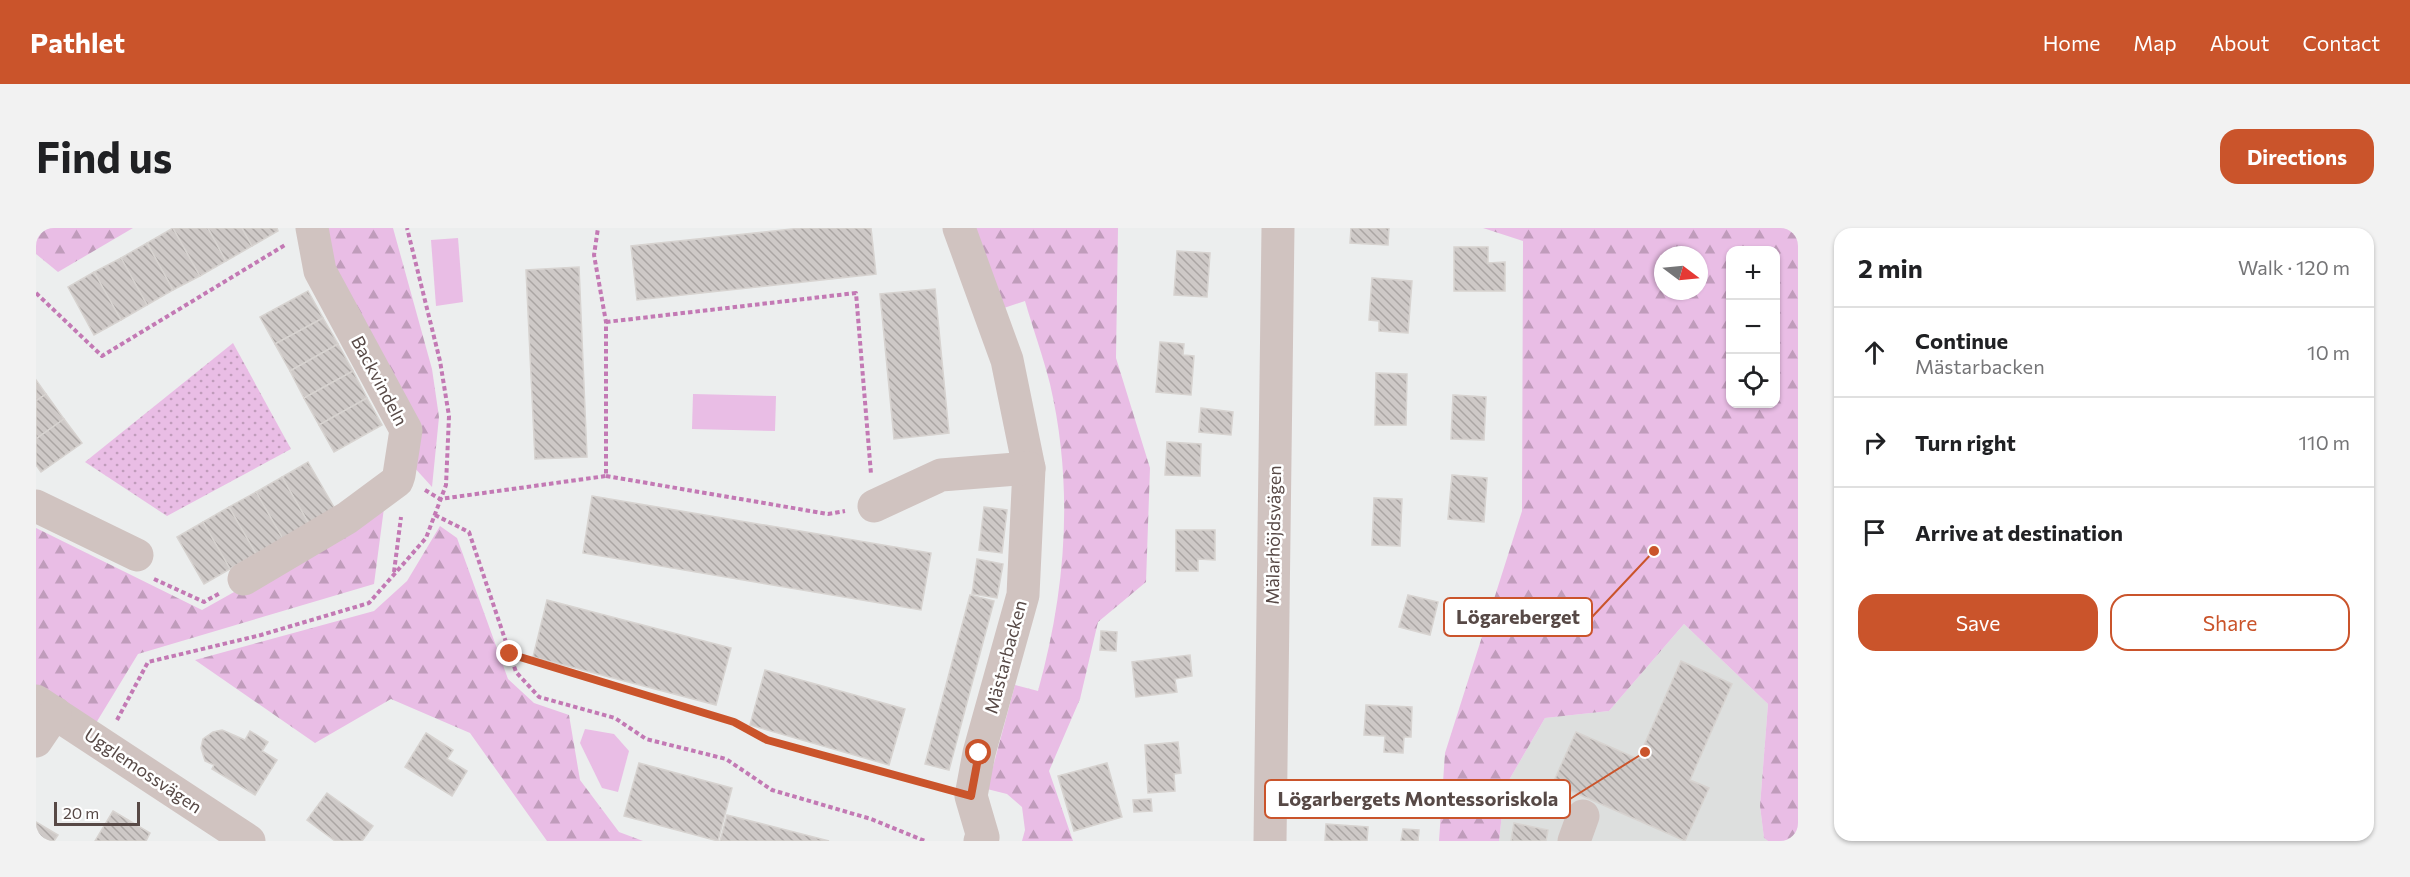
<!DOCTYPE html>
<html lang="en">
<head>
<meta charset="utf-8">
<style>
	:root { --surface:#fff; --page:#f2f2f2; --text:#202124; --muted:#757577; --line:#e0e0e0; --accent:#ca542b }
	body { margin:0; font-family:Commissioner,sans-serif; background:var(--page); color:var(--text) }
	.controls { position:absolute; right:18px; top:18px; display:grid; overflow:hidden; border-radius:12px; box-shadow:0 2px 4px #0004 }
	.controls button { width:54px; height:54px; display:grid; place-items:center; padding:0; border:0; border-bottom:2px solid var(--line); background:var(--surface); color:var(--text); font:30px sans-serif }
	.compass { position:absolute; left:1618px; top:18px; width:54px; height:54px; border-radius:50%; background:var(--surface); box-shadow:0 2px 4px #0004; rotate:106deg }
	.scale { position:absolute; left:18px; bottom:15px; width:86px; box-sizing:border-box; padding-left:6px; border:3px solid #574946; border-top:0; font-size:16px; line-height:21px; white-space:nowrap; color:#574946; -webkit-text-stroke:4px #fff; paint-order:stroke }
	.stop { position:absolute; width:18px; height:18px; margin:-14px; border:4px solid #ca542b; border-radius:50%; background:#fff }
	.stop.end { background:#ca542b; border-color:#fff; box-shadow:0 2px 6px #0008 }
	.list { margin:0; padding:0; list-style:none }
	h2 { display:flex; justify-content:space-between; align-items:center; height:78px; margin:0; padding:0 24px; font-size:26px }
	h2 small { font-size:20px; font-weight:400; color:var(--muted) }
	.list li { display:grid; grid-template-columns:39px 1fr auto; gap:18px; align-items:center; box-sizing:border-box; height:90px; padding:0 24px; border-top:2px solid var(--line) }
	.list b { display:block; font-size:22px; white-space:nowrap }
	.list p { margin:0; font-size:20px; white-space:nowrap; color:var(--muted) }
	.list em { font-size:20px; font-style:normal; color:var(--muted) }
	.actions { display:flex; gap:12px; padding:18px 24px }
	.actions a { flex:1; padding:14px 0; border:2px solid var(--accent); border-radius:18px; text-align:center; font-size:21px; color:var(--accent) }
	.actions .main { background:var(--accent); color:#fff }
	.icon { flex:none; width:33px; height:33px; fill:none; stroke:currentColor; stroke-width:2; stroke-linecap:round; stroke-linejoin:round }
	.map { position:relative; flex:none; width:1762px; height:613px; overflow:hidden; border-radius:18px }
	header { display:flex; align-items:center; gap:36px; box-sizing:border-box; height:84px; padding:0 30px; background:var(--accent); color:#fff }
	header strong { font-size:28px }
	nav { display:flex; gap:33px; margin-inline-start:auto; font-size:21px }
	.intro { display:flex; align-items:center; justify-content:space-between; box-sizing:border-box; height:144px; padding:0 36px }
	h1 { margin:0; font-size:42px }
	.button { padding:15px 27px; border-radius:18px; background:var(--accent); color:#fff; font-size:21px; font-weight:700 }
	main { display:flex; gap:36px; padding:0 36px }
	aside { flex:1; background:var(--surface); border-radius:18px; box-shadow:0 2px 4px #0004 }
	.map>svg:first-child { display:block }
	.education { fill:#dddfde }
	.green { fill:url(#green-dots) }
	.forest { fill:url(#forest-firs); fill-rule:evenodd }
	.pitch { fill:#e9bde5 }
	.building { fill:url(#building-back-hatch); stroke:#d7d3d0; stroke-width:1.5 }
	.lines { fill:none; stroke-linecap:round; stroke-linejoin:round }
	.path { stroke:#c379b4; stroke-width:4; stroke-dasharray:4.5 3; stroke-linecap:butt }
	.minor { stroke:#d0c3c0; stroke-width:33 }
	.route { stroke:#ca542b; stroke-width:8 }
	.labels { text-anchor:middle; stroke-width:5; stroke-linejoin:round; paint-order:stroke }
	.street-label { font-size:18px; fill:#574946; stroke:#fff }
	.leader { fill:none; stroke:#ca542b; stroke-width:2 }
	.callout-dot { fill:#ca542b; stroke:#fff; stroke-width:2 }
	.callout { fill:#fff; stroke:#ca542b; stroke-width:2 }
	.callout-label { font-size:20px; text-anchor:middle; font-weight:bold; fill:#574946 }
</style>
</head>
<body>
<header>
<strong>Pathlet</strong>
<nav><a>Home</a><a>Map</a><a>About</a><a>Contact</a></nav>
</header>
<div class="intro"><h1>Find us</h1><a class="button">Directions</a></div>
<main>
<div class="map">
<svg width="1762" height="613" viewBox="0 0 1762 613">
	<defs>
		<pattern id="green-dots" width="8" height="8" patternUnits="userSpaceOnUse" patternTransform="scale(1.5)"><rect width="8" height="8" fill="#e9bde5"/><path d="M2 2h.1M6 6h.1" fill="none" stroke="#c09cbb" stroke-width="1.8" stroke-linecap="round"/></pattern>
		<pattern id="forest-firs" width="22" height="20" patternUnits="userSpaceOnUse" patternTransform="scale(1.5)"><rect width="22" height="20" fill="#e9bde5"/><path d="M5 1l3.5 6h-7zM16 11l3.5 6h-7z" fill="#c09cbb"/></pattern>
		<pattern id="building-back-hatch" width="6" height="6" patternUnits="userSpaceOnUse" patternTransform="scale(1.5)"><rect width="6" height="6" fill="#cec9c7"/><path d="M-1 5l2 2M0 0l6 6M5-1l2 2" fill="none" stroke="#aaa5a3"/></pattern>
	</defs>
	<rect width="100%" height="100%" fill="#eceeee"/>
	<polygon class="education" points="1648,396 1732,476 1724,578 1728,610 1732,613 1463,613 1469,559 1509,490 1573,483"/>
	<polygon class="green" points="197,115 255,221 131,288 49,234"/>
	<g class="forest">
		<polygon points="0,0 97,0 22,44 0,26"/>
		<polygon points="290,0 357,0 396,141 403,189 396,259 377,238 294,38"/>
		<path d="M935,0h147l-2,130 34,110 -4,114 -48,40 -18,77 -31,72 24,70h-51l3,-11 -3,-23 -15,-13 -20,-5 28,-104 23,6c28,-101 36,-204 12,-307 -7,-28 -17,-55 -25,-83l-24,8z"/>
		<path d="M1447,0h315v613h-30l-4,-3 -4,-32 8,-102 -84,-80 -75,87 -64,7 -40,69 -6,54h-60l6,-88 77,-242 1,-270zM1740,22v154h-46v-154zM1627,27h36v36h-36z"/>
		<polygon points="348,280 338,356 102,426 60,495 0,457 0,300 166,382"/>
		<polygon points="404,298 421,310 472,451 498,475 533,487 544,552 583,604 607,613 511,613 434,505 355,471 279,515 159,432 338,383 371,353"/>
	</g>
	<g class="pitch">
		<polygon points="422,10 427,74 400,78 395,12"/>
		<polygon points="657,166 740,168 739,203 656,201"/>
		<polygon points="549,501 578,506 593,523 582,564 566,560 544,515"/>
	</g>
	<g class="building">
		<polygon points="137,0 164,48 137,62 111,15"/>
		<polygon points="137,0 172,0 190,33 164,48"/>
		<polygon points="172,0 206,0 216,18 190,33"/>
		<polygon points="206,0 241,0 242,3 216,18"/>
		<polygon points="765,0 835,0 840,46 601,72 595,18"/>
		<polygon points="1315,0 1353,0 1352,17 1314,15"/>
		<polygon points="111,15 137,62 111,77 85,30"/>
		<polygon points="1418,19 1452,19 1452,35 1469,34 1469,63 1418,63"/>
		<polygon points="1141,23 1174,25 1171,69 1138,67"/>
		<polygon points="85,30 111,77 85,92 58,44"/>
		<polygon points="543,39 551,229 499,231 490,42"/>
		<polygon points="58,44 85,92 58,107 32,59"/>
		<polygon points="1336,50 1376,53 1372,105 1343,103 1343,93 1333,92"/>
		<polygon points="899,61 913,205 858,211 844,66"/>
		<polygon points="272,63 287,90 239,116 224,89"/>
		<polygon points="287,90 302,116 254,143 239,116"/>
		<polygon points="1124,114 1148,116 1147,127 1158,128 1155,167 1120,164"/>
		<polygon points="302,116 317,143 268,170 254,143"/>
		<polygon points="317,143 331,170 283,197 268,170"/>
		<polygon points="1340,145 1371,146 1370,197 1339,197"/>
		<polygon points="0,152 10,166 0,173"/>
		<polygon points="10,166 28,191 0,211 0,173"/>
		<polygon points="1417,167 1450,169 1448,212 1415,211"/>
		<polygon points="331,170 346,197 298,224 283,197"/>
		<polygon points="1165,180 1197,184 1195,207 1163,204"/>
		<polygon points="28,191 46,215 5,244 0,237 0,211"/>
		<polygon points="1131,214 1165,216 1164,248 1129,247"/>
		<polygon points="272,234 299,281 273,296 246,249"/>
		<polygon points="1416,247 1451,250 1448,294 1412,291"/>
		<polygon points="246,249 273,296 247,311 220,264"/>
		<polygon points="220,264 247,311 220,326 193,279"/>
		<polygon points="556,268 895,325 885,382 547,325"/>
		<polygon points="1338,270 1366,271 1364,318 1336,317"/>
		<polygon points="193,279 220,326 194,341 167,294"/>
		<polygon points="948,279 971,282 966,325 943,322"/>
		<polygon points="167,294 194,341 168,356 141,309"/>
		<polygon points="1140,302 1179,302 1179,332 1162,331 1162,343 1140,343"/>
		<polygon points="941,331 967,336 961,370 936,366"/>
		<polygon points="934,367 958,373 913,542 889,536"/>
		<polygon points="1372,367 1402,374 1394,407 1363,399"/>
		<polygon points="511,372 695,420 680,477 497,429"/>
		<polygon points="1065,403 1081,404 1080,423 1064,422"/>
		<polygon points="1154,427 1156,448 1139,451 1141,464 1100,469 1096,434"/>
		<polygon points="1645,433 1696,456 1654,552 1673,560 1649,613 1517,555 1540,504 1602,531"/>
		<polygon points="729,442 869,481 853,537 714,497"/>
		<polygon points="1330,477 1376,479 1375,509 1368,509 1367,525 1348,524 1349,508 1328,507"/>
		<polygon points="186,502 209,512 214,503 232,514 226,523 241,532 219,567 176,541 178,537 169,533 165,520 167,511 177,504"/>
		<polygon points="390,505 417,522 411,531 431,543 416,568 369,539"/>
		<polygon points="1142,514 1145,545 1138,546 1139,563 1112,565 1109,517"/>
		<polygon points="603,535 696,560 682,613 588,588"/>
		<polygon points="1071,535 1086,589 1038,603 1022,548"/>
		<polygon points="291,565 337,598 326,613 299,613 271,592"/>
		<polygon points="1115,571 1116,583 1098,584 1097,572"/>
		<polygon points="77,583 114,605 110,613 59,613"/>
		<polygon points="691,587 719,594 793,613 684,613"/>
		<polygon points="0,594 22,607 18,613 0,613"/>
		<polygon points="1478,595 1512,602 1510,613 1475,613"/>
		<polygon points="1290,596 1332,599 1331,613 1289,613"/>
		<polygon points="1367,601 1383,602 1382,613 1365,613"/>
	</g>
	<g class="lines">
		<g class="path">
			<polyline points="0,65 66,128 249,17"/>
			<polyline points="570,94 820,65 835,246"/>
			<polyline points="570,248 792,286 809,283"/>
			<polyline points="389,262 404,271 570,248 570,94 558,27 562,0"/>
			<polyline points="399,287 433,304 480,444 503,469 579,490 610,511 690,531 736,562 835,591 889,613"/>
			<polyline points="358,344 365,289"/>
			<polyline points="118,351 168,374 184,365"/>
			<polyline points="475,426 698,494 731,512 905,560"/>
			<polyline points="81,492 112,434 225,407 333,375 390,310 410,257 413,188 404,133 371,0"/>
		</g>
		<g class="minor">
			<polyline points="923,0 971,132 993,240 987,367 943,525 935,568 947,609 944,613"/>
			<polyline points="0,278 101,327"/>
			<polyline points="838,278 905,247 993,240"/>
			<polyline points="208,351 311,290 361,253 363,247 370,202 284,43 276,0"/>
			<polyline points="0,473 213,613"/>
			<polyline points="0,513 19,485"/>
			<polyline points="1234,613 1242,0"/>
			<polyline points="1538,613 1547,588"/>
		</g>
	</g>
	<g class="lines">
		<polyline class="route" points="474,426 698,494 731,512 935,568 943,525"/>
	</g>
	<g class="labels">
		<g class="street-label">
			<text transform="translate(343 153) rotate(62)" y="6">Backvindeln</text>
			<text transform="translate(1238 307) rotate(-89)" y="6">Mälarhöjdsvägen</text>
			<text transform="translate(970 429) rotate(-75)" y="6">Mästarbacken</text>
			<text transform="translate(107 543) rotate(34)" y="6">Ugglemossvägen</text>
		</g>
	</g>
	<path class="leader" d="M1618 323L1556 389M1609 524L1534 571"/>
	<g class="callout-dot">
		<circle cx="1618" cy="323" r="6"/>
		<circle cx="1609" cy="524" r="6"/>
	</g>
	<g class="callout">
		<rect x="1408" y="370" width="148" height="38" rx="6"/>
		<rect x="1229" y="552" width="305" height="38" rx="6"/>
	</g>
	<g class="callout-label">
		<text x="1482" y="396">Lögareberget</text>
		<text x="1382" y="578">Lögarbergets Montessoriskola</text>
	</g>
</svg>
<div class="controls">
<button>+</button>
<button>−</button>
<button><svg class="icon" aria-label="locate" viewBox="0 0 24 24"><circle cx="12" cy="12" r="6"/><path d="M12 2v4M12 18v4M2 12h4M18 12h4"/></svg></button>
</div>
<svg class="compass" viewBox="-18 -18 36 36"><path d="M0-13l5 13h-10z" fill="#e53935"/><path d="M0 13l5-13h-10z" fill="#757577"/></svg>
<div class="scale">20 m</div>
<div class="stop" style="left:943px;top:525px"></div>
<div class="stop end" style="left:474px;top:426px"></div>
</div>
<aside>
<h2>2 min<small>Walk · 120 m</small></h2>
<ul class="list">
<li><svg class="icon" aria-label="ahead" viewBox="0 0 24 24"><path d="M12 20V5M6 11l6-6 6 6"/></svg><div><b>Continue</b><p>Mästarbacken</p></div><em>10 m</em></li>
<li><svg class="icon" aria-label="right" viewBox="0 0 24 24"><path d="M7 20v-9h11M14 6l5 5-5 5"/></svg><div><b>Turn right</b></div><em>110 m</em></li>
<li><svg class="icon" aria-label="arrive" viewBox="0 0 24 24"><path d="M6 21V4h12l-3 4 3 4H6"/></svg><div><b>Arrive at destination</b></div></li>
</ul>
<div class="actions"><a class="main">Save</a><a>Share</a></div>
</aside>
</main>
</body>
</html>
